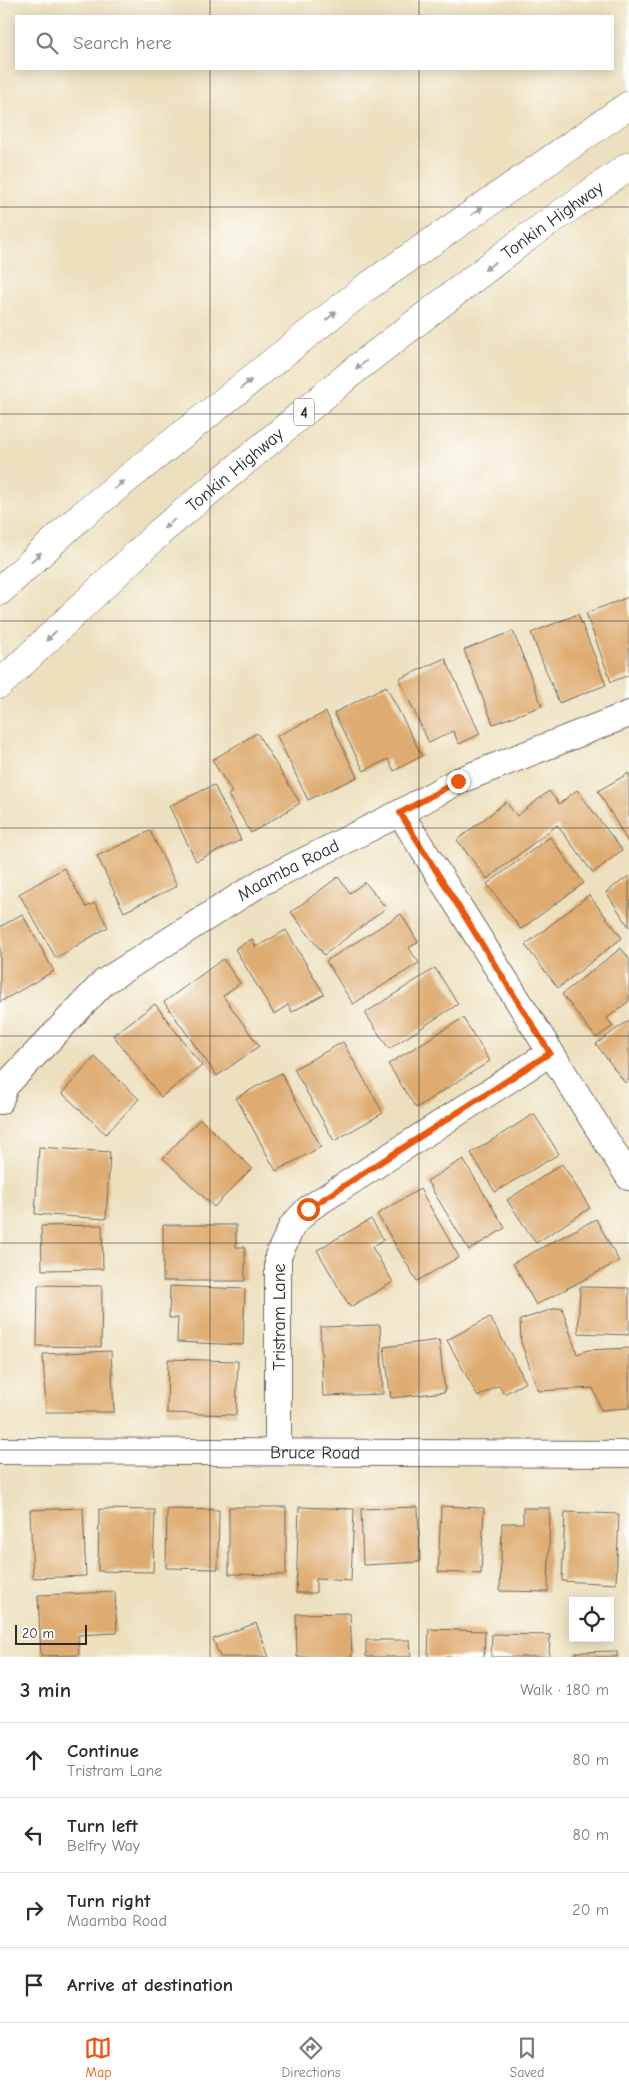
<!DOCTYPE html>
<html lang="en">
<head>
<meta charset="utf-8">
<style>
	:root { --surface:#fff; --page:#f7f7f7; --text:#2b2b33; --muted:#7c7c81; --line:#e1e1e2; --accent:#ea580c }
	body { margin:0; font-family:"Comic Neue",sans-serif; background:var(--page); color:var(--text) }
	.controls { position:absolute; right:15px; bottom:15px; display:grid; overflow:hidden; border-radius:0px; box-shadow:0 2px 12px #0003 }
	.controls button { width:45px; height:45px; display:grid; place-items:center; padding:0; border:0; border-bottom:1px solid var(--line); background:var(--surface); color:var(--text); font:25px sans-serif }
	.scale { position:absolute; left:15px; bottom:12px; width:72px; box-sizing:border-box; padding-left:5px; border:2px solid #2b2b2b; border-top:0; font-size:14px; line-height:18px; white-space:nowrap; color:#2b2b2b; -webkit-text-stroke:4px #fdfcf7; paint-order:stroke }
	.stop { position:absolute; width:15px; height:15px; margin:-11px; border:4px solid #ea580c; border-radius:50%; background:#fff }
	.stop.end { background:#ea580c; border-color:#fff; box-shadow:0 1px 5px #0008 }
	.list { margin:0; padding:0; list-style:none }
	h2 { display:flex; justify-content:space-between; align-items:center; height:65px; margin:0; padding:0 20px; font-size:21px }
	h2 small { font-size:16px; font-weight:400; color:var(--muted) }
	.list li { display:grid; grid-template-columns:32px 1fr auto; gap:15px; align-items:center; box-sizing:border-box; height:75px; padding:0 20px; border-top:1px solid var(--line) }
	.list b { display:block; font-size:19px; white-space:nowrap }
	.list p { margin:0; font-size:16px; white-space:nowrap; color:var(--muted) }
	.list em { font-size:16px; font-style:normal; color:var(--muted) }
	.icon { flex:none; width:28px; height:28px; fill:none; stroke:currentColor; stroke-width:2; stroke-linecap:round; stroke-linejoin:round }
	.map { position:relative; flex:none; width:629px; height:1657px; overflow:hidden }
	.search { position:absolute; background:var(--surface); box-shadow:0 2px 12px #0003; left:15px; right:15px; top:15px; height:55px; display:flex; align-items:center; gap:12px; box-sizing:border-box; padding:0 18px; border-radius:0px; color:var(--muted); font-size:19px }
	.sheet { height:365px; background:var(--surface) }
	nav { display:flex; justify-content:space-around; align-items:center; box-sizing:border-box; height:70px; border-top:1px solid var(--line); background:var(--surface); font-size:14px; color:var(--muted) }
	nav a { display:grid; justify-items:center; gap:2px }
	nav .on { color:var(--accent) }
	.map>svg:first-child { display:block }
	.building { fill:#deab70 }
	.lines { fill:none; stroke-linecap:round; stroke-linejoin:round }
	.minor-casing { stroke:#6f6a5e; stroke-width:28 }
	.trunk-casing { stroke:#6f6a5e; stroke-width:29 }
	.minor { stroke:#fff; stroke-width:26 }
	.trunk { stroke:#fff; stroke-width:28 }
	.oneway { fill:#a0a0a0 }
	.route { stroke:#ea580c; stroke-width:6 }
	.grid { fill:none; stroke:#2b2b2b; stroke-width:1; stroke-opacity:0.55 }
	.labels { text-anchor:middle; stroke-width:4; stroke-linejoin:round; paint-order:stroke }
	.shield { fill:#fdfcf7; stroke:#6a6a68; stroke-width:1 }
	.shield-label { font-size:16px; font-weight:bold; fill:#2b2b2b }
	.street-label { font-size:18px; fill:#2b2b2b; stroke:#fdfcf7 }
</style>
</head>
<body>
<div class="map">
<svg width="629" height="1657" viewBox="0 0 629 1657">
	<rect width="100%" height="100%" fill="#fdfcf7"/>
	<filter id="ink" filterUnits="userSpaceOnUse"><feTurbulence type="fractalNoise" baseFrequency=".02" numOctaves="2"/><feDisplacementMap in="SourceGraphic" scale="10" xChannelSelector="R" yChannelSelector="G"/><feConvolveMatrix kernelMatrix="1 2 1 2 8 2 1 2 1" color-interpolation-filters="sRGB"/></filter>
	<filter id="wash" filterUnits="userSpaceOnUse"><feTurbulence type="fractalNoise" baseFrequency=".0096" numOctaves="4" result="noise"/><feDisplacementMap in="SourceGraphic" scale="20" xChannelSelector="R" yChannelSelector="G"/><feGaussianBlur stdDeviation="1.12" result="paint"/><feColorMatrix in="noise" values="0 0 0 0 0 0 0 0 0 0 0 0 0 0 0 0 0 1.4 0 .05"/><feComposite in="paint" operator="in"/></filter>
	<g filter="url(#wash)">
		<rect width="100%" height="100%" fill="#ede0be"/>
		<g id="blocks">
			<g class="building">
				<polygon points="629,597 629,675 611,682 586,613"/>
				<polygon points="578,614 606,685 559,703 531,633"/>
				<polygon points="513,631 542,706 493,724 464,650"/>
				<polygon points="445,658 480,734 459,744 453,731 429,743 399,679"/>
				<polygon points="386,686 422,756 394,771 388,759 364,771 334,713"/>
				<polygon points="326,712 357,777 308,800 277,736"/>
				<polygon points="257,733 300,803 251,833 228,795 232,792 212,760"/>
				<polygon points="629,773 629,844 598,791"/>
				<polygon points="214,785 241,840 196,861 169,806"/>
				<polygon points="577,790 622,850 593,873 557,825 487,879 457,840 506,802 517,816 549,791 559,804"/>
				<polygon points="150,831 177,886 124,912 97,856"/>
				<polygon points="550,837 584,883 521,929 487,884"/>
				<polygon points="64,868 86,907 95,903 108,927 56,958 19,894"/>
				<polygon points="629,876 629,927 606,892"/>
				<polygon points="338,877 350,893 365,882 386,908 324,955 291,912"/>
				<polygon points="589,895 622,938 558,988 525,945"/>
				<polygon points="22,914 54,971 0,1002 0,927"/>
				<polygon points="401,914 418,942 409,948 419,963 353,1004 326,961"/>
				<polygon points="286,930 324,994 292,1012 288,1005 274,1014 235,949 252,939 256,947"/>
				<polygon points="621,948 629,958 629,1001 607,1018 613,1026 596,1038 562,994"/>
				<polygon points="223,959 240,983 223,996 259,1046 217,1076 164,1002"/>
				<polygon points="435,968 458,1004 389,1049 365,1013"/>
				<polygon points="155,1004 202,1066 161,1097 113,1035"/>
				<polygon points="463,1018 490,1061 416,1108 388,1064"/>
				<polygon points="629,1020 629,1080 625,1083 596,1044"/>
				<polygon points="343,1042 383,1113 334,1141 294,1069"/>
				<polygon points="95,1057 139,1099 106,1134 62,1093"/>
				<polygon points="281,1073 321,1147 276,1171 236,1098"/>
				<polygon points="534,1114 559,1154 495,1192 471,1153"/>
				<polygon points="200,1119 252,1168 214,1207 163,1158"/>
				<polygon points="39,1147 110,1152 106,1219 35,1214"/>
				<polygon points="463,1159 505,1228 469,1250 427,1181"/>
				<polygon points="562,1164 590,1208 536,1243 507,1200"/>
				<polygon points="420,1189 459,1257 417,1281 377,1214"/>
				<polygon points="371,1219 384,1240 372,1247 393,1282 350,1307 317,1250"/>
				<polygon points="596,1219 619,1261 536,1305 513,1263"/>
				<polygon points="102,1225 103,1269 42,1270 41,1226"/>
				<polygon points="163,1225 236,1225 236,1247 245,1247 245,1281 163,1281"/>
				<polygon points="38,1285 102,1286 101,1347 37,1346"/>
				<polygon points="170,1286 245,1289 243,1345 177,1342 178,1318 169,1318"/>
				<polygon points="580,1287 629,1288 629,1335 578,1333"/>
				<polygon points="562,1308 577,1354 588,1350 629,1348 629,1408 601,1410 593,1388 538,1391 521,1342 520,1320 553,1309"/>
				<polygon points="490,1317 526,1382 504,1394 499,1385 478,1397 447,1340"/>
				<polygon points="380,1325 383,1394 323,1396 320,1327"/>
				<polygon points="439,1340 445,1392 391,1398 384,1347"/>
				<polygon points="111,1351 114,1412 46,1412 43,1354"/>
				<polygon points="168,1359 238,1361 236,1415 167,1413"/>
				<polygon points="441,1506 484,1508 481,1574 438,1572"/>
				<polygon points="229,1507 286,1507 286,1575 229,1574"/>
				<polygon points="299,1507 354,1509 351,1581 316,1579 316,1593 296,1593"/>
				<polygon points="418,1507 420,1562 363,1565 361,1509"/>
				<polygon points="83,1508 86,1576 33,1578 30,1510"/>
				<polygon points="523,1508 550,1508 548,1592 500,1591 502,1523 523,1523"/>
				<polygon points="99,1509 155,1510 153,1572 98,1571"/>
				<polygon points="167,1509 219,1510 218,1569 166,1568"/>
				<polygon points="565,1512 619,1514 616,1584 562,1581"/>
				<polygon points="115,1592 117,1633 78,1635 79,1655 41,1656 38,1595"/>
				<polygon points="350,1613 352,1657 297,1657 296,1614"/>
				<polygon points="256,1623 269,1657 220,1657 213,1639"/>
				<polygon points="429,1629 485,1631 484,1657 428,1657"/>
				<polygon points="492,1634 550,1635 549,1657 491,1657"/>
				<polygon points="366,1640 410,1640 411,1657 366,1657"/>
				<polygon points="617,1651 617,1657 576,1657 576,1652"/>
			</g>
		</g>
	</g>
	<g filter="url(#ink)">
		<use href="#blocks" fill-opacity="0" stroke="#6f6a5e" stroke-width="1"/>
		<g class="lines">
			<g class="minor-casing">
				<g id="minor">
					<polyline points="400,813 629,1177"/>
					<path id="s1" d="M0,1101l5,-15 99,-104 158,-100 138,-69 58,-32 171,-67"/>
					<path id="s2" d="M0,1451l629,3"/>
					<polyline points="278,1452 278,1256 292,1226 308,1209 550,1053"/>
				</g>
			</g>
			<g class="trunk-casing">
				<g id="trunk">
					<polyline points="0,591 81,516 364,289 629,105"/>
					<path id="s3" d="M0,684l161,-153 195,-162 169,-130 104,-73"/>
				</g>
			</g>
			<use href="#minor" class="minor"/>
			<use href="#trunk" class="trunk"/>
		</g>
		<defs><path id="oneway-solid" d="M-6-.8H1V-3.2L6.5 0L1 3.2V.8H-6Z" transform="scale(1.25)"/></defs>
		<g class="oneway">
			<use href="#oneway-solid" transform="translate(477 211) rotate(-35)"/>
			<use href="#oneway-solid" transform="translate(490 266) rotate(143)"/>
			<use href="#oneway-solid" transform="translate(331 316) rotate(-39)"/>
			<use href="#oneway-solid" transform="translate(361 365) rotate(142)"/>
			<use href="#oneway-solid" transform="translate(246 384) rotate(-39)"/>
			<use href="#oneway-solid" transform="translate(119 485) rotate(-39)"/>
			<use href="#oneway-solid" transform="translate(169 524) rotate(140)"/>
			<use href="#oneway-solid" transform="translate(36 557) rotate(-43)"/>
			<use href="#oneway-solid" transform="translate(51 636) rotate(136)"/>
		</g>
	</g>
	<g class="lines" filter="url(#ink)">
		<polyline class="route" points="308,1209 550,1053 400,813 458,781"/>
	</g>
	<path class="grid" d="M210,0v16M419,0v16M210,69v1588M419,69v1588M0,207h629M0,414h629M0,621h629M0,828h629M0,1036h629M0,1243h629M0,1450h629"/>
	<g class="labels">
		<rect class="shield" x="294" y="398.5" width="20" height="27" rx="4"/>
		<g class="shield-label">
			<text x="304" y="418">4</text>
		</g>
		<g class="street-label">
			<text dy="6" stroke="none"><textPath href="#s3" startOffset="722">Tonkin Highway</textPath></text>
			<text dy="6" stroke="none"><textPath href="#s3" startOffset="318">Tonkin Highway</textPath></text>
			<text dy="6" stroke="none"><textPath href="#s1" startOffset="375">Maamba Road</textPath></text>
			<text transform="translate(279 1317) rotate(-90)" y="6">Tristram Lane</text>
			<text dy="6" stroke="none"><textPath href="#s2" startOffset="315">Bruce Road</textPath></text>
		</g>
	</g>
</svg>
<div class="controls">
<button><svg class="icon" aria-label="locate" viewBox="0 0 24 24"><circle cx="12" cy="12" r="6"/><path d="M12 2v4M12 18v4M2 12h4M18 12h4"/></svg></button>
</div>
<div class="scale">20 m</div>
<div class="stop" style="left:308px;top:1209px"></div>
<div class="stop end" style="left:458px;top:781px"></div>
<div class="search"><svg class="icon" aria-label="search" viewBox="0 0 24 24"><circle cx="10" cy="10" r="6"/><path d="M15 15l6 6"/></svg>Search here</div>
</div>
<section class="sheet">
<h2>3 min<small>Walk · 180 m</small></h2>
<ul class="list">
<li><svg class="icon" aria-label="ahead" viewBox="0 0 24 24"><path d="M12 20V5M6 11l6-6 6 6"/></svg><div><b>Continue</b><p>Tristram Lane</p></div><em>80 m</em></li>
<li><svg class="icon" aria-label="left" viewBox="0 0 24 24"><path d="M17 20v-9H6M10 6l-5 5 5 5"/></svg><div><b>Turn left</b><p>Belfry Way</p></div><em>80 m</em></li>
<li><svg class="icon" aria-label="right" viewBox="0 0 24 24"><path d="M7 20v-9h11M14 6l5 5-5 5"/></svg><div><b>Turn right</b><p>Maamba Road</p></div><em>20 m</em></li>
<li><svg class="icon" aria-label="arrive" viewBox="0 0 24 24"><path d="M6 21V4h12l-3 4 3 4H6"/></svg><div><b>Arrive at destination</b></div></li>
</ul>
</section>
<nav>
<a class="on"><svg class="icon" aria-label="map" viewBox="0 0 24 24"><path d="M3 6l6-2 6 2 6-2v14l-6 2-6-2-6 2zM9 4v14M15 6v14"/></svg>Map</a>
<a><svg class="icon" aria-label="directions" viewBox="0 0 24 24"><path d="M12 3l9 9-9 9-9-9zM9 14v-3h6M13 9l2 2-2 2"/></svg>Directions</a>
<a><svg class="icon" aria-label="saved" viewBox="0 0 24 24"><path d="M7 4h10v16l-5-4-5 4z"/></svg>Saved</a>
</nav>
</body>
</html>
